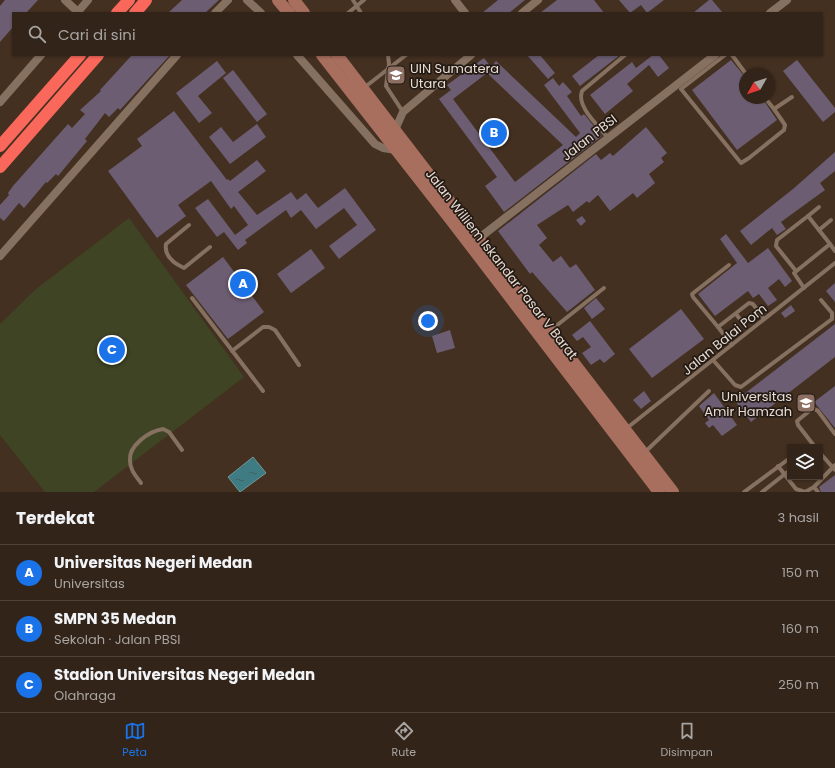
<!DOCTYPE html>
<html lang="id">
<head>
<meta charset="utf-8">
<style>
	:root { --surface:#322419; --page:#3d3026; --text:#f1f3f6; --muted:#a8a4a2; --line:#4d4138; --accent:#1a73e8 }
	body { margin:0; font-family:Poppins,sans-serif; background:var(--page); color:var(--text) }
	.controls { position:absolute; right:12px; bottom:12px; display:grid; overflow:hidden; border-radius:0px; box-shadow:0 1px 3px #0004 }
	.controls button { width:36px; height:36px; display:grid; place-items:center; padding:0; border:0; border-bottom:1px solid var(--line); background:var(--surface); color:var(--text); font:20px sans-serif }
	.compass { position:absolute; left:739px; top:68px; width:36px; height:36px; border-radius:50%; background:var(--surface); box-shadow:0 1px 3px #0004; rotate:231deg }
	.you { position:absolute; left:428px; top:321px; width:14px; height:14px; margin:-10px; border:3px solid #fff; border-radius:50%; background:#1a73e8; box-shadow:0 0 0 6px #1a73e833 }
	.badge { display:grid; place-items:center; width:26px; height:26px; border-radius:50%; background:var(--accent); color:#fff; font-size:13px; font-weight:700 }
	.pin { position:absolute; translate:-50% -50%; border:2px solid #fff; box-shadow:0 1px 4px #0006 }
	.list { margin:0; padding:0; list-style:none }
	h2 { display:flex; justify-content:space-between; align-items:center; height:52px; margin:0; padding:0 16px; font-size:17px }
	h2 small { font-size:13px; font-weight:400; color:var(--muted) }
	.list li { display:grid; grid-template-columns:26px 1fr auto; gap:12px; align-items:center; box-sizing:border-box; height:56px; padding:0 16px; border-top:1px solid var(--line) }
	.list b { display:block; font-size:15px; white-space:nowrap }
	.list p { margin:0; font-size:13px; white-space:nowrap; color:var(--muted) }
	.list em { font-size:13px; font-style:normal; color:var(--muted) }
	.icon { flex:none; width:22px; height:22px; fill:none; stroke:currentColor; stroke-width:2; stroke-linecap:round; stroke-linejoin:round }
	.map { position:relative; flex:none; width:835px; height:492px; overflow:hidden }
	.search { position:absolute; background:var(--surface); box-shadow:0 1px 3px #0004; left:12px; right:12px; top:12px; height:44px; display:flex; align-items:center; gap:10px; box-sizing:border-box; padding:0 14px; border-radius:0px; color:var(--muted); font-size:15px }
	.sheet { height:220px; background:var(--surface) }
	nav { display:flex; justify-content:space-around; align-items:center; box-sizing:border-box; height:56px; border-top:1px solid var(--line); background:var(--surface); font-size:11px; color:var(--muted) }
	nav a { display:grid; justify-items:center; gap:2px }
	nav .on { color:var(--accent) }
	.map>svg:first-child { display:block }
	.garden { fill:#3e4424 }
	.water { fill:url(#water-ripples); stroke:#71989a }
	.building { fill:#6c5d72; fill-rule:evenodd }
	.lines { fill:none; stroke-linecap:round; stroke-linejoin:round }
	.lane { stroke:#867060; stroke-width:4 }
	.street { stroke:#867060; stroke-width:8 }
	.secondary { stroke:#a86e5e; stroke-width:12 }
	.highway { stroke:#f9685b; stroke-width:12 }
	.labels { text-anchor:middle; stroke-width:3.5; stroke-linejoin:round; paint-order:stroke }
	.poi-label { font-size:13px; fill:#e7dbd2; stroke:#231a14; text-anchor:start }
	.street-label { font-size:13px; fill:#e7dbd2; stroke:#231a14 }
</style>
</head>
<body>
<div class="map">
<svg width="835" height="492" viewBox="0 0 835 492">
	<defs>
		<pattern id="water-ripples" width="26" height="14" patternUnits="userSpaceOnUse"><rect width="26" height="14" fill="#3e7b82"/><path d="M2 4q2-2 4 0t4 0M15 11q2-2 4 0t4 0" fill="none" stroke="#416164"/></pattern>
	</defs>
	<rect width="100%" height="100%" fill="#433021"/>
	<polygon class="garden" points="129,218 244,377 94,492 45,492 0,435 0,324 36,289"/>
	<polygon class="water" points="253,457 266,473 240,492 228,477"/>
	<g class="building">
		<polygon points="5,0 38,0 26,13 13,13 13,27 0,42 0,6"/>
		<polygon points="182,0 219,0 205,13 168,13"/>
		<polygon points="498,0 525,0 509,13 482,13"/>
		<polygon points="557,0 594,0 604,13 540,13"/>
		<polygon points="619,0 664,0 647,13 641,5 630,13"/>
		<polygon points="709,0 712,0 723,13 693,13"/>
		<polygon points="132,55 170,55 120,110 118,108 109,117 105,113 85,139 87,141 58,176 56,174 47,183 46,182 24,208 19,203 4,221 0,218 0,205 9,195 8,193 13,186 68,124 72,128 85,114 80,110 101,91 100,90"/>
		<polygon points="527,55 540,55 555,73 548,79"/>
		<polygon points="599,55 620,55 580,86 572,76"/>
		<polygon points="653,55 659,55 669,68 658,77 649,65 627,84 633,91 605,114 590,95 632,62 636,68"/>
		<path d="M484,58l7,9 5,-6 80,76 4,-4 -36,-48 9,-7 6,8 4,-4 9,10 -5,4 14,20 3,-2 18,22 -98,76 -19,-26 12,-9 -58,-78 12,-9 -4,-5zM487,73l76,72 -48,37 -62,-83z"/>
		<polygon points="731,60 745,77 745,98 762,98 777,120 737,150 692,90"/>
		<polygon points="797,60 835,108 835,112 823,122 783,71"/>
		<polygon points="217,61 226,73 198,96 212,113 199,123 176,93"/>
		<polygon points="233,70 267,114 257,122 223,78"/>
		<polygon points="174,111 227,180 228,179 230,181 257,160 266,171 238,192 257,215 291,192 297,200 306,193 318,208 345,188 376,230 339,259 329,246 357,225 344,208 316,229 301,210 291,218 286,210 245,240 247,243 238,250 224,232 217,237 195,208 208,199 235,235 248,225 234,206 231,209 211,181 178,205 186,216 157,238 108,171 142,146 137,139"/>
		<polygon points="257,124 266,137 230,164 209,137 221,127 233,142"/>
		<polygon points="646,127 667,153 661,158 664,162 649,174 655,183 637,198 633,193 610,211 598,195 589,203 587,201 573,212 568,205 537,225 547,238 539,245 553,262 561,256 570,268 576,264 595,290 567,312 532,272 530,274 498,231 596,154 601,160 610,153 613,156"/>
		<polygon points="835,152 835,171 820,183 825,190 781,222 786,229 777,235 772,228 751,245 740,231 793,189"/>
		<polygon points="582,216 586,221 581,226 576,220"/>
		<polygon points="726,234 748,263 768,248 792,281 785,287 779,279 768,288 777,300 768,306 759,294 753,298 748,291 715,316 698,294 737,263 720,239"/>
		<polygon points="311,249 325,268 291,293 277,274"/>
		<polygon points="223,257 264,312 228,339 186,285"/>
		<polygon points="835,283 835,302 826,291"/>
		<polygon points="596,298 605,309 592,319 584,308"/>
		<polygon points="791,305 795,311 785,318 781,313"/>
		<polygon points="681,309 704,339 652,378 629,349"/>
		<polygon points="590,321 615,354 604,363 600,359 591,365 582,353 591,347 583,337 577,341 572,335"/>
		<polygon points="835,324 835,357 751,422 735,401"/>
		<polygon points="450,330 455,348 437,353 432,336"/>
		<polygon points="835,386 835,428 814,402"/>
		<polygon points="644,391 651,401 641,409 633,400"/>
		<polygon points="714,393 737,425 722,436 713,425 709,428 705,423 709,420 699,406"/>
		<polygon points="835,475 835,492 821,492 819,487"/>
	</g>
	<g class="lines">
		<g class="lane">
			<polyline points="353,0 361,13"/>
			<polyline points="348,13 364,0"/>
			<polyline points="388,55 389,64 386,86 403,112"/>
			<polyline points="725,55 681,89 741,163 749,158 784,130 785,125 774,109"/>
			<polyline points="732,55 746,74"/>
			<polyline points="365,87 406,55"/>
			<polyline points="765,98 774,109 792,97"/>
			<path d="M608,138c-9,-12 -32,-31 -26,-47l43,-36"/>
			<polyline points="808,216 819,207"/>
			<path d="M189,225l-23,19c-2,12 7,19 18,24l26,-21"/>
			<polyline points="819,230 831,220"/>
			<polyline points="796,271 776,246 777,240 808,216 830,244"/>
			<polyline points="804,288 794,273 830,244 835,251"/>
			<polyline points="192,298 263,391"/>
			<polyline points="736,314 743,323"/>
			<polyline points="718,327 693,297 692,294 729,265"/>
			<polyline points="551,330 604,288"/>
			<polyline points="732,345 718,327 749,303 753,304 764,319"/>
			<polyline points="232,351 263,327 269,327 275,330 299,365"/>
			<polyline points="713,360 735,385 741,387 832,319 832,313 821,300"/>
			<polyline points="627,428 835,263"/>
			<polyline points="815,447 798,425 797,421 813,408 818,411 835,434"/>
			<polyline points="644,453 709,391"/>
			<polyline points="820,453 835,470"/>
			<polyline points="778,466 796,489 805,492 814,487"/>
			<path d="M141,483c-5,-7 -11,-13 -11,-22 -2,-15 19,-30 33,-32l6,3 13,18"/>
			<polyline points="744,492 790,458"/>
			<polyline points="762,492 790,470"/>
			<polyline points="818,492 814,487 835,465"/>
		</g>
		<g class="street">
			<polyline points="65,0 78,12"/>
			<polyline points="247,0 261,13"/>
			<polyline points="455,0 465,13"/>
			<polyline points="77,13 88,0"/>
			<polyline points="215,13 228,0"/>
			<polyline points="522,13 538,0"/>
			<polyline points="770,13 787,0"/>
			<polyline points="297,55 375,144 383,148 396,150"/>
			<polyline points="0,102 41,55"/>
			<polyline points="395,130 403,112 471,55"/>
			<polyline points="478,239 715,55"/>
			<polyline points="0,256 177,55"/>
		</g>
		<g class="secondary">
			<polyline points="278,0 289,13"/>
			<polyline points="294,0 304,13"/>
			<polyline points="322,55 451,220 659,492"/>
			<polyline points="337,55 673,492"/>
		</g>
		<g class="highway">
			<polyline points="117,13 129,0"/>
			<polyline points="135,13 146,0"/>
			<polyline points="0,146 80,55"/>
			<polyline points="0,167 98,55"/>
		</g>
	</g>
	<defs>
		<g id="university-square" transform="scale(1)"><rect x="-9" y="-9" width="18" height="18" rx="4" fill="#8d6e63" stroke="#231a14"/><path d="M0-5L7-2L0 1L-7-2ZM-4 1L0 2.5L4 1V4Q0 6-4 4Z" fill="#fff"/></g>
	</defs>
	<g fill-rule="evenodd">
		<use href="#university-square" x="396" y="75"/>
		<use href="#university-square" x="806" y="403"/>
	</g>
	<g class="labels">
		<g class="poi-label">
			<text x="410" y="73">UIN Sumatera<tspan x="410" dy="15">Utara</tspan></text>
			<text x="792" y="401" text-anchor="end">Universitas<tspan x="792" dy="15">Amir Hamzah</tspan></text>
		</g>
		<g class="street-label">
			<text transform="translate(589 137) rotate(-38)" y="5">Jalan PBSI</text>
			<text transform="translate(502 264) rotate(52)" y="5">Jalan Williem Iskandar Pasar V Barat</text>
			<text transform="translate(724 339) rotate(-39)" y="5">Jalan Balai Pom</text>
		</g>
	</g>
</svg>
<div class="controls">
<button><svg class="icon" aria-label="layers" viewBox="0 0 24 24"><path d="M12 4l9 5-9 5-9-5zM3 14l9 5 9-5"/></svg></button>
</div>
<svg class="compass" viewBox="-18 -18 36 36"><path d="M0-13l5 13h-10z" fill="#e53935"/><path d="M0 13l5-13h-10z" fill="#a8a4a2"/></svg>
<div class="you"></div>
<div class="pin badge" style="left:243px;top:284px">A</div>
<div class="pin badge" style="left:494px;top:133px">B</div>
<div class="pin badge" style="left:112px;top:350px">C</div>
<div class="search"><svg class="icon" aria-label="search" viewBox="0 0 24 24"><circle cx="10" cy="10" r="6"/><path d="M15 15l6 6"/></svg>Cari di sini</div>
</div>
<section class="sheet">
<h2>Terdekat<small>3 hasil</small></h2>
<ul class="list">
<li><span class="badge">A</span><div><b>Universitas Negeri Medan</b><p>Universitas</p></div><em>150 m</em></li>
<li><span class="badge">B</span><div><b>SMPN 35 Medan</b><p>Sekolah · Jalan PBSI</p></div><em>160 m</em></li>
<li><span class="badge">C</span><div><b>Stadion Universitas Negeri Medan</b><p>Olahraga</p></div><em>250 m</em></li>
</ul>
</section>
<nav>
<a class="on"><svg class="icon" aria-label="map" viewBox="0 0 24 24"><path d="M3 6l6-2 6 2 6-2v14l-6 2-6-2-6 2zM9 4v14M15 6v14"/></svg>Peta</a>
<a><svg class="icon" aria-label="directions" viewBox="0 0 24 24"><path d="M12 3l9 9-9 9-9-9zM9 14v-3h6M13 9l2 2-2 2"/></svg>Rute</a>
<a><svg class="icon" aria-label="saved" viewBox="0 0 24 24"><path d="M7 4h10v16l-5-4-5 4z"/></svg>Disimpan</a>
</nav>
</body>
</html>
